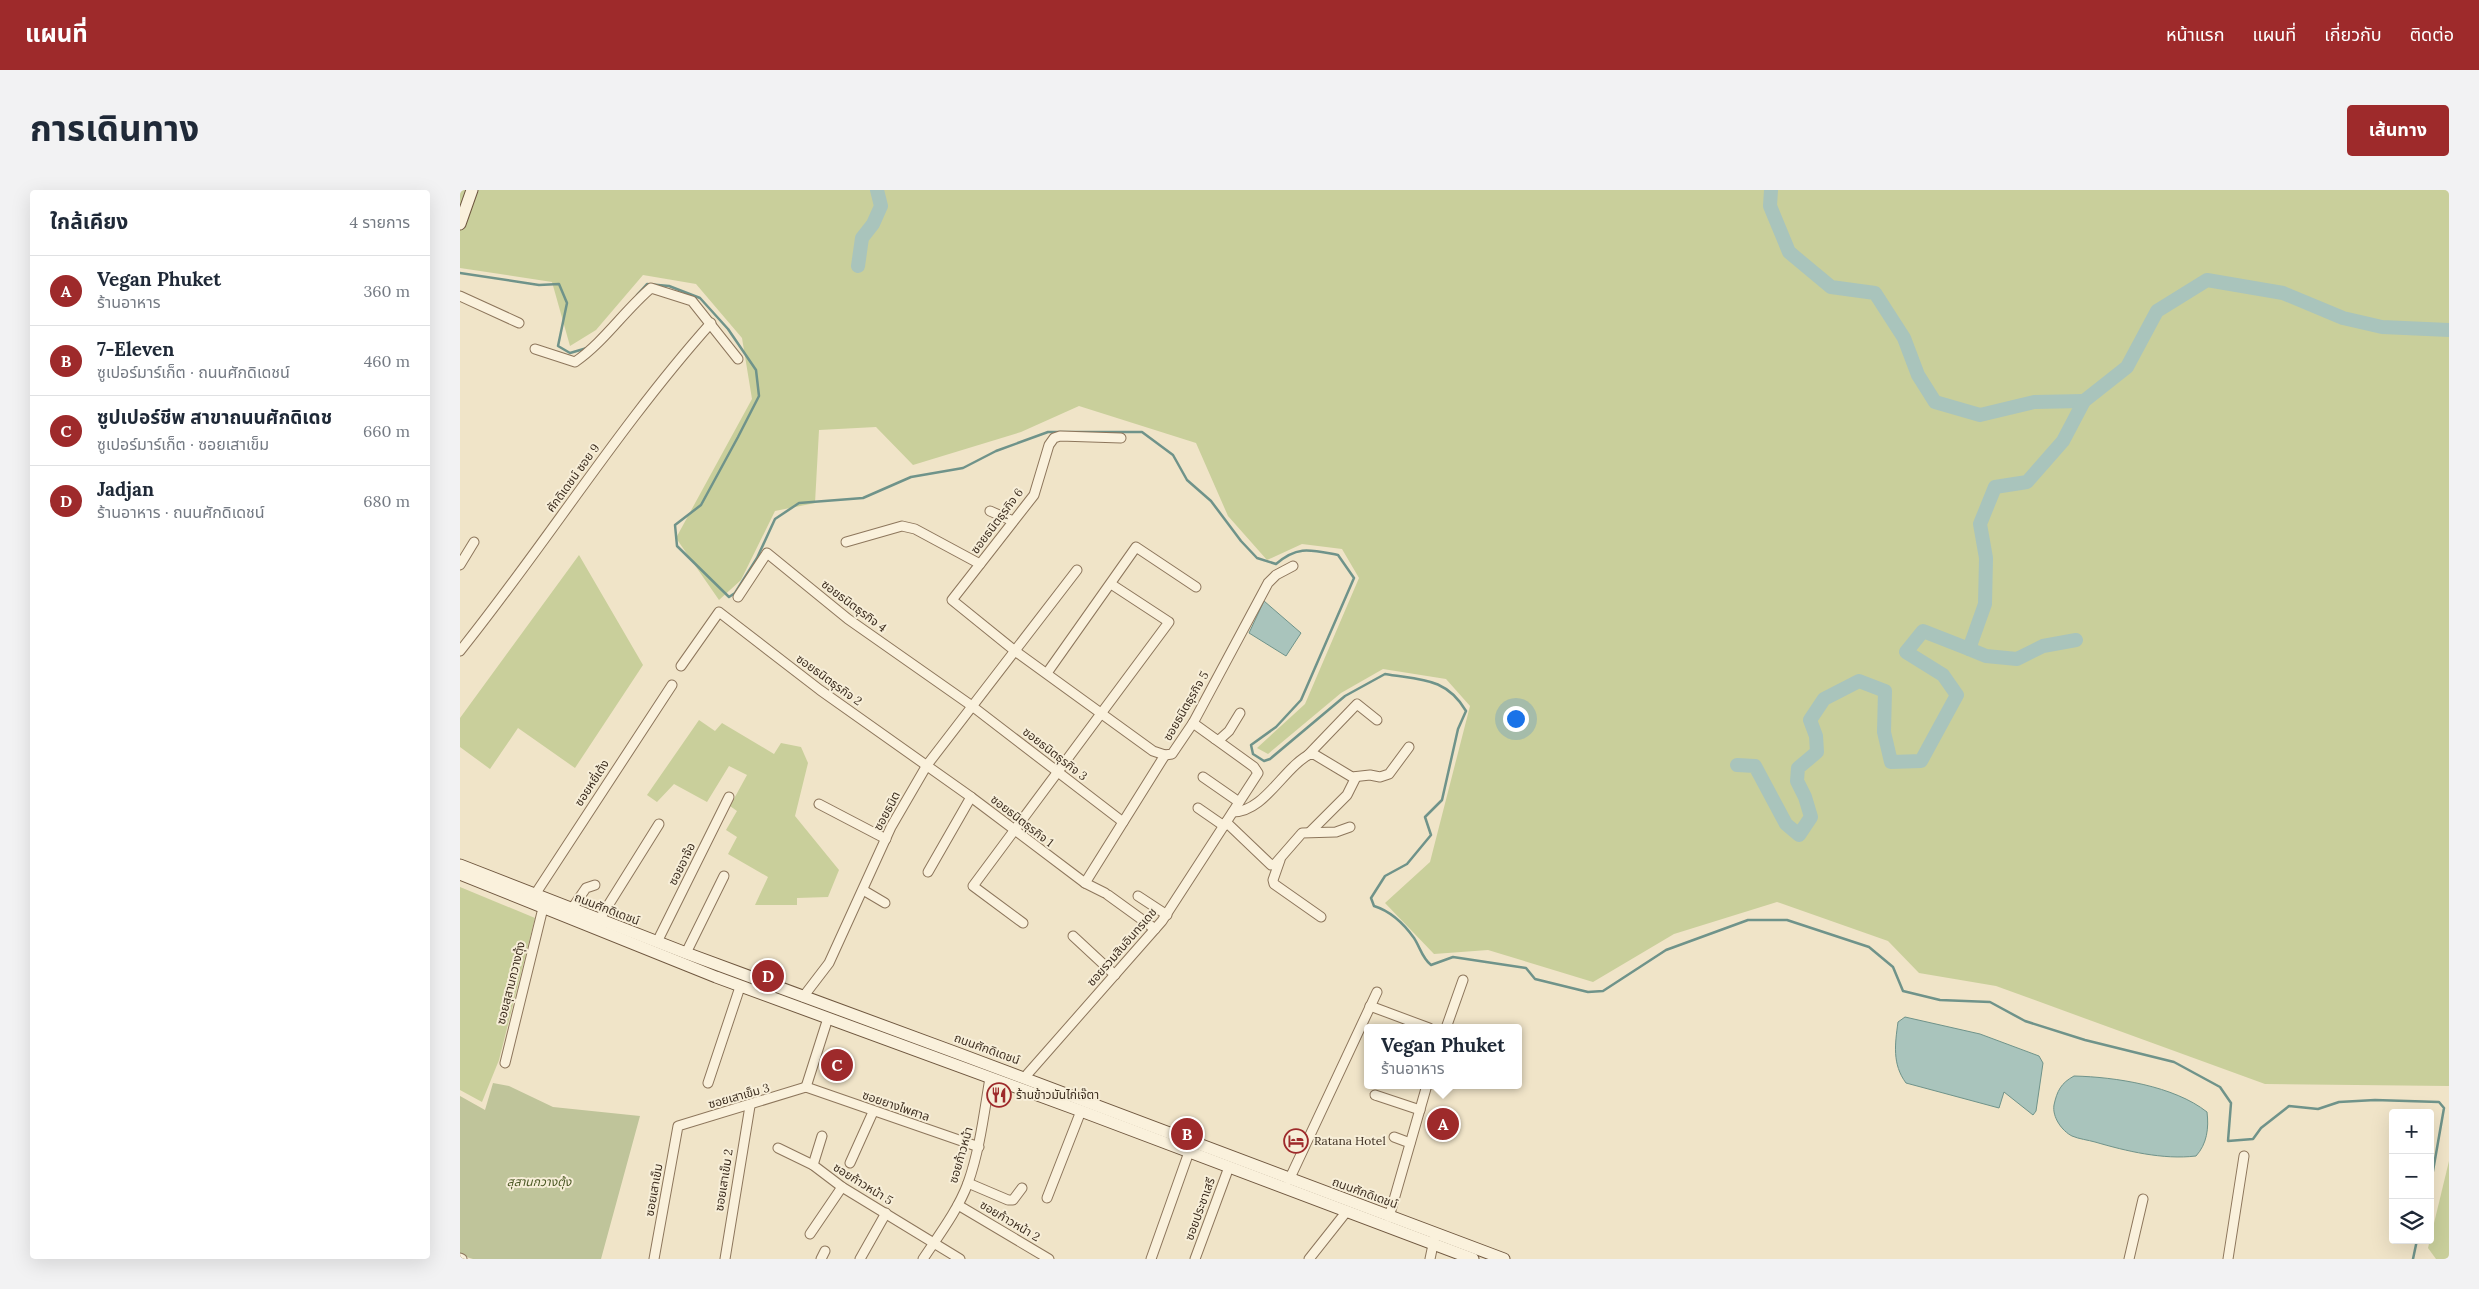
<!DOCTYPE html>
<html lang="th">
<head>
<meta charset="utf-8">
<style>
	:root { --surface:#fff; --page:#f2f2f3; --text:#1f2937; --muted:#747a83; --line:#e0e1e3; --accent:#9e2a2b }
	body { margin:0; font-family:Lora,"Noto Sans Thai",serif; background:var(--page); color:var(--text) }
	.controls { position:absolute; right:15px; bottom:15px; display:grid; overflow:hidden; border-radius:5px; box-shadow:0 5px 20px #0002 }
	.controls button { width:45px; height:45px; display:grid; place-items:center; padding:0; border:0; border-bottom:1px solid var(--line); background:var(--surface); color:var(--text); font:25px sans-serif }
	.you { position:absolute; left:1055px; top:528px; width:18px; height:18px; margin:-12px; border:4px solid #fff; border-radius:50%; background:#1a73e8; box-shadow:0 0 0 8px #1a73e833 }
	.badge { display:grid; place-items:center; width:32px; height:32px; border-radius:50%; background:var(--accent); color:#fff; font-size:16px; font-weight:700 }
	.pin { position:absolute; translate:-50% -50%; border:2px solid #fff; box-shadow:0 1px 5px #0006 }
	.popup { position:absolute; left:904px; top:834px; width:158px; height:65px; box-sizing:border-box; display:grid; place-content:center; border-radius:5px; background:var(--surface); filter:drop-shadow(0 1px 4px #0005); font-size:16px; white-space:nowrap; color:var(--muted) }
	.popup b { font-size:19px; color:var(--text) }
	.popup::after { content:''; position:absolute; left:50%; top:100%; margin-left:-10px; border:10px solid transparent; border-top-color:var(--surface) }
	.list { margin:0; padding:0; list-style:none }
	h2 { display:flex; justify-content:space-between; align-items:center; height:65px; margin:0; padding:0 20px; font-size:21px }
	h2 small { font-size:16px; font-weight:400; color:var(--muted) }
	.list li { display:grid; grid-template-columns:32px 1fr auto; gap:15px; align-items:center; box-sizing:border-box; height:70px; padding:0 20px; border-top:1px solid var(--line) }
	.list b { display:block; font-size:19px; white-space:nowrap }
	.list p { margin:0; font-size:16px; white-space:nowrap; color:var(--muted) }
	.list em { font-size:16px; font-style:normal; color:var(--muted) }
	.icon { flex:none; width:28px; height:28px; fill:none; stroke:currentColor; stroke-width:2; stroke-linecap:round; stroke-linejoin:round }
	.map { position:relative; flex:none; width:1989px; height:1069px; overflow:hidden; border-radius:5px }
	header { display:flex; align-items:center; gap:30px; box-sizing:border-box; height:70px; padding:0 25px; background:var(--accent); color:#fff }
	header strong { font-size:24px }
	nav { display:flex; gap:28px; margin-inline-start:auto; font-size:18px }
	.intro { display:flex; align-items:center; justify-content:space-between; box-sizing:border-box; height:120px; padding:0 30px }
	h1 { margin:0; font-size:35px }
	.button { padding:12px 22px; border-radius:5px; background:var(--accent); color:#fff; font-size:18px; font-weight:700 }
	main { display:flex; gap:30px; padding:0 30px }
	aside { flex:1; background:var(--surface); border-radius:5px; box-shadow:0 5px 20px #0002 }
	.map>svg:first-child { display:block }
	.green { fill:#c9cf9b }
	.cemetery { fill:#bfc49a }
	.water { fill:#a9c4bc; stroke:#6f938a }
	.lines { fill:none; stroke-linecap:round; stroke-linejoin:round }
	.stream { stroke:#6f938a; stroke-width:2.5 }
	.river { stroke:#a9c4bc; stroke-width:14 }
	.street-casing { stroke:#8d765c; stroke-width:11 }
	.secondary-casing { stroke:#6f573f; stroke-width:13 }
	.street { stroke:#faf1dc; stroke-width:9 }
	.secondary { stroke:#faf1dc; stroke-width:11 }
	.labels { text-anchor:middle; stroke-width:4; stroke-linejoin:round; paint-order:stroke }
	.street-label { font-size:12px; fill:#3d2e20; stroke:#f7eed8 }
	.poi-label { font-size:12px; fill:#3d2e20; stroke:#f7eed8; text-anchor:start }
	.park-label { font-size:12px; font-style:italic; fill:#4d5a26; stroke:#f7eed8 }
</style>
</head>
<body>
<header>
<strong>แผนที่</strong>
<nav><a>หน้าแรก</a><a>แผนที่</a><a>เกี่ยวกับ</a><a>ติดต่อ</a></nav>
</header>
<div class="intro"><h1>การเดินทาง</h1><a class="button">เส้นทาง</a></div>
<main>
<aside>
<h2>ใกล้เคียง<small>4 รายการ</small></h2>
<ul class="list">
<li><span class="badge">A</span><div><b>Vegan Phuket</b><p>ร้านอาหาร</p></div><em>360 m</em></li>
<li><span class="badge">B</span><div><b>7-Eleven</b><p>ซูเปอร์มาร์เก็ต · ถนนศักดิเดชน์</p></div><em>460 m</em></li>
<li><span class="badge">C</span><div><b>ซูปเปอร์ชีพ สาขาถนนศักดิเดช</b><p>ซูเปอร์มาร์เก็ต · ซอยเสาเข็ม</p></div><em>660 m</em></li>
<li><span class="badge">D</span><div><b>Jadjan</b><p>ร้านอาหาร · ถนนศักดิเดชน์</p></div><em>680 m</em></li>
</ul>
</aside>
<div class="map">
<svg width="1989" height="1069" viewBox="0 0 1989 1069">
	<rect width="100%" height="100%" fill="#f0e4c8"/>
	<g class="green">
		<polygon points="0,0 1989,0 1989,896 1805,894 1536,796 1459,783 1428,751 1317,712 1214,744 1133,792 1028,760 974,764 925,713 970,672 1010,516 986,489 923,479 881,503 808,564 797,558 845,514 899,388 882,359 842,354 807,370 768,326 736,253 619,216 561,242 453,275 416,237 359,240 355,313 315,321 281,390 259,410 216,348 292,209 282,148 236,94 183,85 136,140 110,156 92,92 0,78"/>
		<polygon points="119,365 183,475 115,578 58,538 30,579 0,557 0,528"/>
		<polygon points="239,530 255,541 262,533 314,564 321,553 341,557 348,573 335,626 379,680 368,707 337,708 337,715 295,715 308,687 268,664 277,647 266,640 277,621 270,616 287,585 269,576 247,612 214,594 197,612 187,605"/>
		<polygon points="0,697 75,728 39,870 22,912 0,900"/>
		<polygon points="1989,971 1989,1069 1976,1069 1968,1058"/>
	</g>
	<polygon class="cemetery" points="33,893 49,896 93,917 180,926 141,1069 13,1069 0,1065 0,906 25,920"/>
	<g class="water">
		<polygon points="804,411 841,443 826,466 789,443"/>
		<path d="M1445,827l75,17 59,22 4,7 -7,48 -3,4 -29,-23 -5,16 -93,-25c-14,-19 -11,-39 -8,-61z"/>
		<path d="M1614,886c42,1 100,10 133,36 2,16 0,32 -11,44 -33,4 -70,-5 -101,-14 -7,-2 -16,-3 -23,-6 -10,-5 -20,-19 -18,-31 3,-14 7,-22 20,-29z"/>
	</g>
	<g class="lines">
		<g class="stream">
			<polyline points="0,83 79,95 99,94 107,113 98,156 110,163 127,158"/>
			<path d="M177,105l10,-11 22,2 31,12 28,31 28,41 3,26 -21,41 -37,68 -26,20 2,21 52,51 6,-4 22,-35 18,-39 24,-16 64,-5 48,-21 52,-9 33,-17 52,-19h94l31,23 14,25 24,21 30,40 16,17 19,6c22,-19 35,-14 62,-9l16,23 -53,122 -25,27 -25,18 2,9 11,7 6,-2 75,-63 40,-22c35,6 61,3 81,37l-8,18 -16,71 -17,17 6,18 -24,29 -22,12 -14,22 3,8c16,5 30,18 40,32 6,9 8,20 17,27l22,-8 73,11 9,11 53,13 15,-1 63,-41 82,-30h39l82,27 24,20 10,24 37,9 50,2 35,19 60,19 89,22 46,25 11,16 -3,38 25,-2 8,-11 28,-22 29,3 21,-7 36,-2 64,2 5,6 -14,80"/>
			<polyline points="1953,1069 1957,1050"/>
		</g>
		<g class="river">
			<polyline points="1311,0 1310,16 1329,62 1371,97 1415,103 1444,148 1458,185 1475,212 1520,225 1574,212 1624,211"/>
			<polyline points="398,76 402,48 413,34 421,16 417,0"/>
			<polyline points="1509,459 1526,466 1557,469 1583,456 1616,450"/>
			<polyline points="1277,575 1295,576 1326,634 1339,645 1351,627 1345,607 1337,591 1338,578 1357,562 1356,546 1350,530 1364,509 1399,491 1425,501 1424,542 1431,572 1461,571 1497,505 1483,485 1446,462 1463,441 1509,459 1525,414 1526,368 1520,334 1535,297 1567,292 1603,251 1624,211 1667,177 1697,121 1747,90 1823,103 1883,128 1922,137 1989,140"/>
		</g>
		<g class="street-casing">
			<g id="street">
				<polyline points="0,106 59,133"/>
				<path d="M75,159l40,13c29,-20 49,-51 76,-74l41,13 46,58"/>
				<polyline points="661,248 600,246 594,248 589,255 574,305 492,410 555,461 693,561 705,565 712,564 733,533 808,393 816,385 833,376"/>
				<polyline points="530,321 553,331"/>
				<polyline points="386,352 442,336 455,339 520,374"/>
				<polyline points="0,375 14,352"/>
				<polyline points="278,407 307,363 388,429 512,516 663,632"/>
				<path d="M0,461c86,-107 159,-225 251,-328"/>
				<polyline points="221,476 259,422 360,500 511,607 625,693 645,703"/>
				<polyline points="587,483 676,357 736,397"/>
				<polyline points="755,549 759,550 769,541 780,523"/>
				<polyline points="848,565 897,514 917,530"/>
				<polyline points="743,587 779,612"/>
				<polyline points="359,614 426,649"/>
				<polyline points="738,618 764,636"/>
				<path d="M773,622c32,0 51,-46 79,-59l40,24 18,-2 10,2 9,-3 20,-27"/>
				<polyline points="766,632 811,675 815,674 842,643 876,642 890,637"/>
				<polyline points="850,642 887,605 896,587"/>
				<polyline points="820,670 813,690 814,694 861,727"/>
				<polyline points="468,682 511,607"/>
				<polyline points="625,693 705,565"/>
				<polyline points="403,700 425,713"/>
				<polyline points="648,705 695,739"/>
				<polyline points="74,706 212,495"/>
				<polyline points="678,706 707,725"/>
				<polyline points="111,720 126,698 135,695"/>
				<polyline points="139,730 199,634"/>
				<polyline points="563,733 513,696 709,432 651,394"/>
				<polyline points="613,746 655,785"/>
				<polyline points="197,752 269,607"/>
				<polyline points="226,763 264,686"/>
				<polyline points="343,807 369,773 431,637 467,575 617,380"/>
				<polyline points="910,816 969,838"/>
				<polyline points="986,838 1003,790"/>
				<polyline points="45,873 83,718"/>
				<polyline points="564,888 702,731 798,583 794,577 733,533"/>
				<polyline points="248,893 280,797"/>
				<polyline points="346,897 519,957"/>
				<polyline points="346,897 368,828"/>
				<polyline points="915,905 960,920"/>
				<polyline points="934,947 950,953"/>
				<polyline points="318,958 353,975 382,997 500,1069"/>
				<polyline points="390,973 413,922"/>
				<polyline points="353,975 362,946"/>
				<polyline points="829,990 917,802"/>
				<polyline points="508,993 548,1010 553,1010 562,998"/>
				<polyline points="587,1008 621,921"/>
				<polyline points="498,1015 589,1069"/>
				<polyline points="929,1027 967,895"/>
				<polyline points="350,1044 382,997"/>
				<polyline points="0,1068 2,1069"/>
				<polyline points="194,1069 218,936 346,897"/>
				<polyline points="265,1069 290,916"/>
				<polyline points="361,1069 365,1061"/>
				<polyline points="400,1069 426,1023"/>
				<path d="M463,1069c16,-24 35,-49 45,-76 12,-34 16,-70 22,-105"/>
				<polyline points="691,1069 729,962"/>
				<polyline points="735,1069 769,977"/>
				<polyline points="849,1069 887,1021"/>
				<polyline points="970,1069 974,1050"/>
				<polyline points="1669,1069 1683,1009"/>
				<polyline points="1768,1069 1784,966"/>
			</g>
		</g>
		<g class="secondary-casing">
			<g id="secondary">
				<polyline points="0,34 12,0"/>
				<polyline points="0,675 226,763 497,863 1044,1069"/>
				<polyline points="0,684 256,787 621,921 1013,1069"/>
			</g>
		</g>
		<use href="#street" class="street"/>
		<use href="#secondary" class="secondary"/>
	</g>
	<defs>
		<g id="restaurant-ring" transform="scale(1.25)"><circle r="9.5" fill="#f7eed8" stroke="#9e2a2b" stroke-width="1.5"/><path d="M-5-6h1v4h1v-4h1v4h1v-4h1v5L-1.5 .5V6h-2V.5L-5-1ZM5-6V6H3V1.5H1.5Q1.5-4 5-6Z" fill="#9e2a2b"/></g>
		<g id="hotel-ring" transform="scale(1.25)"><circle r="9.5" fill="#f7eed8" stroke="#9e2a2b" stroke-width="1.5"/><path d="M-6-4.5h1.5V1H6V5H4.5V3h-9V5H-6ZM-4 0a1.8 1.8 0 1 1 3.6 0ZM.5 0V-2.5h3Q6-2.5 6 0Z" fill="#9e2a2b"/></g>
	</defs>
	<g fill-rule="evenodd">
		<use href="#restaurant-ring" x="539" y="905"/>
		<use href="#hotel-ring" x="836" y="951"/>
	</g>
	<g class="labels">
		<g class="street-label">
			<text transform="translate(113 288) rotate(-54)" y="4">ศักดิเดชน์ ซอย 9</text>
			<text transform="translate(537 331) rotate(-53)" y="4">ซอยธนิตธุรกิจ 6</text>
			<text transform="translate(394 416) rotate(37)" y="4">ซอยธนิตธุรกิจ 4</text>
			<text transform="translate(369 490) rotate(36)" y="4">ซอยธนิตธุรกิจ 2</text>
			<text transform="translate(726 516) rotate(-60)" y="4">ซอยธนิตธุรกิจ 5</text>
			<text transform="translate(595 564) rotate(38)" y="4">ซอยธนิตธุรกิจ 3</text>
			<text transform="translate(132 593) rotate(-57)" y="4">ซอยหยี่เต้ง</text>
			<text transform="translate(427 621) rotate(-62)" y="4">ซอยธนิต</text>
			<text transform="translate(562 631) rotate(38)" y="4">ซอยธนิตธุรกิจ 1</text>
			<text transform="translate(222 674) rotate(-64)" y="4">ซอยอาจ๊อ</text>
			<text transform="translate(147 719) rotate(21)" y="4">ถนนศักดิเดชน์</text>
			<text transform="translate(662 757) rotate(-49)" y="4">ซอยรวมสินอินทรเดช</text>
			<text transform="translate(51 793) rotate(-76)" y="4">ซอยสุสานกวางตุ้ง</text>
			<text transform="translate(527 859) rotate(20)" y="4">ถนนศักดิเดชน์</text>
			<text transform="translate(279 906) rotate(-16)" y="4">ซอยเสาเข็ม 3</text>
			<text transform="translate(436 916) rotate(19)" y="4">ซอยยางไพศาล</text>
			<text transform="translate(501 965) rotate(-74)" y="4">ซอยก้าวหน้า</text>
			<text transform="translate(264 990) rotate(-81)" y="4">ซอยเสาเข็ม 2</text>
			<text transform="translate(403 994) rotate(32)" y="4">ซอยก้าวหน้า 5</text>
			<text transform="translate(194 1000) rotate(-80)" y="4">ซอยเสาเข็ม</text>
			<text transform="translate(905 1003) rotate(20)" y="4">ถนนศักดิเดชน์</text>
			<text transform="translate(740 1019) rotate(-70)" y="4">ซอยประชาเสรี</text>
			<text transform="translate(550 1031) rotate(31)" y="4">ซอยก้าวหน้า 2</text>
		</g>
		<g class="poi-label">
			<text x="556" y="909">ร้านข้าวมันไก่เจ๊ตา</text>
			<text x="854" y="955">Ratana Hotel</text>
		</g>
		<g class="park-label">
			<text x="79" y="996">สุสานกวางตุ้ง</text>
		</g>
	</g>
</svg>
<div class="controls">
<button>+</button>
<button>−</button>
<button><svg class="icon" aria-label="layers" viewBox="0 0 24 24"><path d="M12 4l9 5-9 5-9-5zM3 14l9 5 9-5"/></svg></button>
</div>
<div class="you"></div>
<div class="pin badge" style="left:983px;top:934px">A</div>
<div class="popup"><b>Vegan Phuket</b>ร้านอาหาร</div>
<div class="pin badge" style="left:727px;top:944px">B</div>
<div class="pin badge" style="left:377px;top:875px">C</div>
<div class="pin badge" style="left:308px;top:786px">D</div>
</div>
</main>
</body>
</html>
